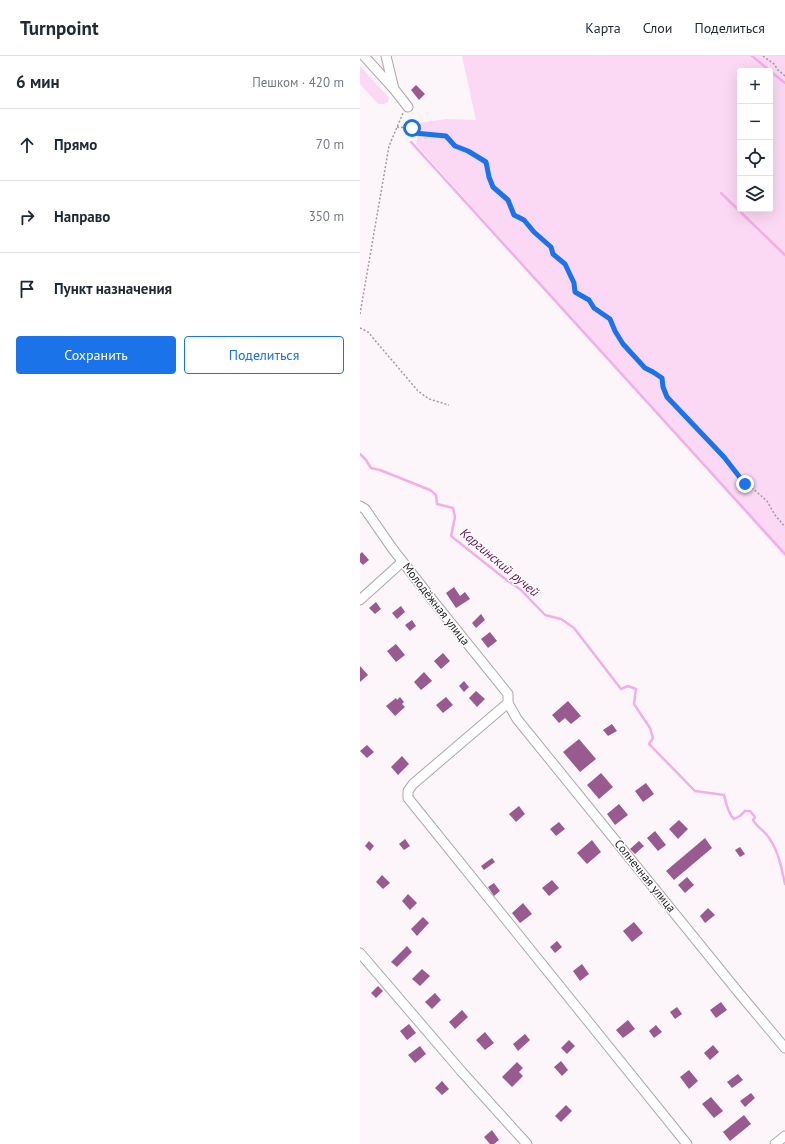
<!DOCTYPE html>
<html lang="ru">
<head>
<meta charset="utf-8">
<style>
	:root { --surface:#fff; --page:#f6f6f7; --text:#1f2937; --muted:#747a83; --line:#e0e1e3; --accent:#1a73e8 }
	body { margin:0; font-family:"PT Sans",sans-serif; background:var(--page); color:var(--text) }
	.controls { position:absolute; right:12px; top:12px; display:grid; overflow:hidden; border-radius:4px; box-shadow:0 4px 16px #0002 }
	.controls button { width:36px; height:36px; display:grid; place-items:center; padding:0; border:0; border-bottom:1px solid var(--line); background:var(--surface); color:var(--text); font:20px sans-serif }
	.stop { position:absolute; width:12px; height:12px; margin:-9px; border:3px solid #1a73e8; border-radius:50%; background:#fff }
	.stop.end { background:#1a73e8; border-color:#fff; box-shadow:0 1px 4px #0008 }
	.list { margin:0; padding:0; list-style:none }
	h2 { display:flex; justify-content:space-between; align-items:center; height:52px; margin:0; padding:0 16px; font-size:17px }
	h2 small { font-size:13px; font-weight:400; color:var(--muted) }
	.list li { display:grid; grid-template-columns:26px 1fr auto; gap:12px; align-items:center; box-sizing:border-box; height:72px; padding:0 16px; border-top:1px solid var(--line) }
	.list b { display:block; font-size:15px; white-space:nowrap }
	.list em { font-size:13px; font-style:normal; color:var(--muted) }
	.actions { display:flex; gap:8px; padding:12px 16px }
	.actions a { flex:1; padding:9px 0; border:1px solid var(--accent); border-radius:4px; text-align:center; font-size:14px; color:var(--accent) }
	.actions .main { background:var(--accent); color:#fff }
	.icon { flex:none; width:22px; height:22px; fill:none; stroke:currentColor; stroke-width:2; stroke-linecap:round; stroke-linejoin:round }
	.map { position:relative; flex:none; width:425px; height:1088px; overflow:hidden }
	header { display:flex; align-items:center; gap:24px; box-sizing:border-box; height:56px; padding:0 20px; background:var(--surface); border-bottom:1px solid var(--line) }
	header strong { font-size:19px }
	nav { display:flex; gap:22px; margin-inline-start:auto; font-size:14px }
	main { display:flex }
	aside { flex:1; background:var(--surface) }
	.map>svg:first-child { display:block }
	.green { fill:#fbd8f3; fill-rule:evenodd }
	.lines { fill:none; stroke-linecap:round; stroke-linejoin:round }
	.stream { stroke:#f4aee7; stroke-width:2.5 }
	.building { fill:#995a8f }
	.minor-casing { stroke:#ada7ac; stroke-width:11 }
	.path { stroke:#a09b9e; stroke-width:1.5; stroke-dasharray:2 2; stroke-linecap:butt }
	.minor { stroke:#fff; stroke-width:9 }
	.route { stroke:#1a73e8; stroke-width:5 }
	.labels { text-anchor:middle; stroke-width:3; stroke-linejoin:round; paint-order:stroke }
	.street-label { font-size:12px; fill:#211e20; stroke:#fff }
	.water-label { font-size:13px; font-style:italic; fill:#611058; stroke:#fff }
</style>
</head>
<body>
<header>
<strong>Turnpoint</strong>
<nav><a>Карта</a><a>Слои</a><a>Поделиться</a></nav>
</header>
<main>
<aside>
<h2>6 мин<small>Пешком · 420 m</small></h2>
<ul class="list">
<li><svg class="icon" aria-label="ahead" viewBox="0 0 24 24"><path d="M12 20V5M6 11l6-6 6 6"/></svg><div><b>Прямо</b></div><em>70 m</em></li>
<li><svg class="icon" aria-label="right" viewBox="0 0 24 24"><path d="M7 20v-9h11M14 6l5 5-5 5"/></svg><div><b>Направо</b></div><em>350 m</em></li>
<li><svg class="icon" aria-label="arrive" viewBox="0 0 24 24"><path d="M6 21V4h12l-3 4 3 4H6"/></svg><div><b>Пункт назначения</b></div></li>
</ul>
<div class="actions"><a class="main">Сохранить</a><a>Поделиться</a></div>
</aside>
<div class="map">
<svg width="425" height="1088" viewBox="0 0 425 1088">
	<rect width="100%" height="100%" fill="#fcf6fa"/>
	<g class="green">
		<path d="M102,0h323v501l-369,-413 4,-21 26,-4 30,1zM380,15h30v138h-30z"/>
		<polygon points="0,10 29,42 28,46 24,48 18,48 0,28"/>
	</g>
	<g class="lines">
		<g class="stream">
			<polyline points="392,0 425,27"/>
			<polyline points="51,86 425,498"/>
			<polyline points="361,137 425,199"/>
			<path d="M0,398l6,6 5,8 9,2 50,20 6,5 1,9 16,4 2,9 -4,19 53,42 17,12 24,25 16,4 13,9 47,61 7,-3 8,3 -2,15 16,24 3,10 -4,6 46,47 29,4c2,8 4,19 10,24l6,-3 5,-5h5l5,6 -2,3c3,6 8,8 13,14 12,14 15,32 19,50"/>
		</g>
	</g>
	<g class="building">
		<polygon points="56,29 65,38 59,44 51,34"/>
		<polygon points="2,496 9,504 3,509 0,506 0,498"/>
		<polygon points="94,531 100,540 105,536 110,543 96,552 86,537"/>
		<polygon points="16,546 21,553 15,558 9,552"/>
		<polygon points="41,550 45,556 37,563 32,557"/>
		<polygon points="121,558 125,564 116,572 112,567"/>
		<polygon points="52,564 56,570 50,575 45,569"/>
		<polygon points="130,576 137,585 128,592 121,583"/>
		<polygon points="36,588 45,599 36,606 27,595"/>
		<polygon points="83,597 90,605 81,613 74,605"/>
		<polygon points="0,610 8,619 0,626"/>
		<polygon points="64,616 72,625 61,634 54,626"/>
		<polygon points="104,625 109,631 104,636 99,630"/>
		<polygon points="116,635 125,643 117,651 109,642"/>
		<polygon points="40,641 44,646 42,648 45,651 35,660 26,650 36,642 37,644"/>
		<polygon points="86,641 93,649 83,657 76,649"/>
		<polygon points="208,645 221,660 211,668 205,662 199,667 192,659"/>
		<polygon points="252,668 257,675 248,680 243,674"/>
		<polygon points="219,683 236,703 220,716 203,696"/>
		<polygon points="7,689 14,696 7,702 0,695"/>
		<polygon points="42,700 49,708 38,719 31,711"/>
		<polygon points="241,717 253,731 239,743 227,729"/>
		<polygon points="286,727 294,738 283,746 275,735"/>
		<polygon points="259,748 268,759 255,769 247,758"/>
		<polygon points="159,750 165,758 156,766 149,758"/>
		<polygon points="319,764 328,773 318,783 309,773"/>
		<polygon points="199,766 205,773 196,780 190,773"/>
		<polygon points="295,775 306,789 298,795 287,782"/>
		<polygon points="345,782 352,792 314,824 306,815"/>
		<polygon points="45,783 50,790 44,794 39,788"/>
		<polygon points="232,784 241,796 227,808 217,797"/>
		<polygon points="9,785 14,790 10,795 5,790"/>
		<polygon points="279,785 284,790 275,798 270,793"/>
		<polygon points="380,791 385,798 380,801 375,794"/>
		<polygon points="132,802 135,806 124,814 121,810"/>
		<polygon points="22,819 30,827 23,833 16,826"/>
		<polygon points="327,821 334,829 325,837 318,829"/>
		<polygon points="192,824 199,832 189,840 182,832"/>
		<polygon points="134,827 140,835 134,840 128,831"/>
		<polygon points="48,838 57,847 50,854 42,845"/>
		<polygon points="163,847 172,858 160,867 152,857"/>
		<polygon points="348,852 355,859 345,867 340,860"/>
		<polygon points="63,861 69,867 57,880 51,873"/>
		<polygon points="274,866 283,877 272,886 263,875"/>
		<polygon points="197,885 202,891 195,897 190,891"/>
		<polygon points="47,890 52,896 37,911 31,906"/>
		<polygon points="222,908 229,918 220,925 213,915"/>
		<polygon points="62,913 70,920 60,930 52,923"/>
		<polygon points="18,930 23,935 16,942 11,937"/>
		<polygon points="75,937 81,944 72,953 65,946"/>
		<polygon points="361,946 367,954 356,962 350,954"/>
		<polygon points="317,951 322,958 315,963 310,956"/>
		<polygon points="102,954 108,961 95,973 89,966"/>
		<polygon points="268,964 275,973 263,982 256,974"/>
		<polygon points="49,968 56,977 47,984 40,975"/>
		<polygon points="296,969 302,976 294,982 289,975"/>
		<polygon points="125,976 134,987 125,994 116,984"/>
		<polygon points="165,978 170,984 158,995 153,988"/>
		<polygon points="209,984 215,990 207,998 201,992"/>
		<polygon points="353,989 359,996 350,1004 344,997"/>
		<polygon points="60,990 66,998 55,1007 48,999"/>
		<polygon points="201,1005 208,1014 202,1020 194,1011"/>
		<polygon points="157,1006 163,1012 159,1016 163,1020 152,1031 142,1021"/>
		<polygon points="329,1014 338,1025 329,1033 320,1021"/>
		<polygon points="378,1018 383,1024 372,1032 367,1026"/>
		<polygon points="82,1025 89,1033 82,1039 75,1032"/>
		<polygon points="391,1037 395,1042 385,1051 380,1045"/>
		<polygon points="351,1041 363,1055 354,1062 342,1048"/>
		<polygon points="206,1049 212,1055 201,1066 195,1060"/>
		<polygon points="384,1059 391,1068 370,1085 363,1076"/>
		<polygon points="132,1074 139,1084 134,1088 130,1088 124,1081"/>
	</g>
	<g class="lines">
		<g class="minor-casing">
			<g id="minor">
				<polyline points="4,0 33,32"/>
				<polyline points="26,0 34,33 48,51"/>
				<polyline points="0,450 5,453 32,492 74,546 148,638 148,647"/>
				<polyline points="0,544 42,506"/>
				<polyline points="148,647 53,728 48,735 48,742 327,1088"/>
				<polyline points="148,647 157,663 379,937 425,992"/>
				<polyline points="0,897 102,1016 167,1088"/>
				<polyline points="415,1088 425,1080"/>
			</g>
		</g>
		<g class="path">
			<polyline points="403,0 414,8 418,14 425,20"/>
			<polyline points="37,71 52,72 55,75 54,77 86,80 95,90 108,95 126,107 129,121 133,131 148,144 154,159 164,164 174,177 191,191 193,197 205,207 214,227 215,236 229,244 234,252 250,263 255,275 263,288 285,312 293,316 302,322 303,331 307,341 364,401 385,427 390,430 407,445 415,459 425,471"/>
			<polyline points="0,258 29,90 43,57"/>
			<polyline points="0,272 8,276 58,335 69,343 89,349"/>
		</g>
		<use href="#minor" class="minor"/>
	</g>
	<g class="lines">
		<polyline class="route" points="52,72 55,75 54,77 86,80 95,90 108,95 126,106 129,121 133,131 148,144 154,159 164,164 174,176 191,191 193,198 205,208 214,227 215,236 229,244 234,252 250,263 255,275 263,288 285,312 293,316 302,322 303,331 307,341 364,401 385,428"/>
	</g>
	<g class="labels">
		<g class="street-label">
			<text transform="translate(76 548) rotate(52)" y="4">Молодёжная улица</text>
			<text transform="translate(285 820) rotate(51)" y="4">Солнечная улица</text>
		</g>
		<g class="water-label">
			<text transform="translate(140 506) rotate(40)" y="5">Каргинский ручей</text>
		</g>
	</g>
</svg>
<div class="controls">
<button>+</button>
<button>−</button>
<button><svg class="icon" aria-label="locate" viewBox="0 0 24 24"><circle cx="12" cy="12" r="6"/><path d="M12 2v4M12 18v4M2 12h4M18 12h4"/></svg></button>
<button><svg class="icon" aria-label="layers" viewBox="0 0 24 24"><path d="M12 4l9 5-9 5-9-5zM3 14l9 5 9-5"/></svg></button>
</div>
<div class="stop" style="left:52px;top:72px"></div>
<div class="stop end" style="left:385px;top:428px"></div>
</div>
</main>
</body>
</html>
